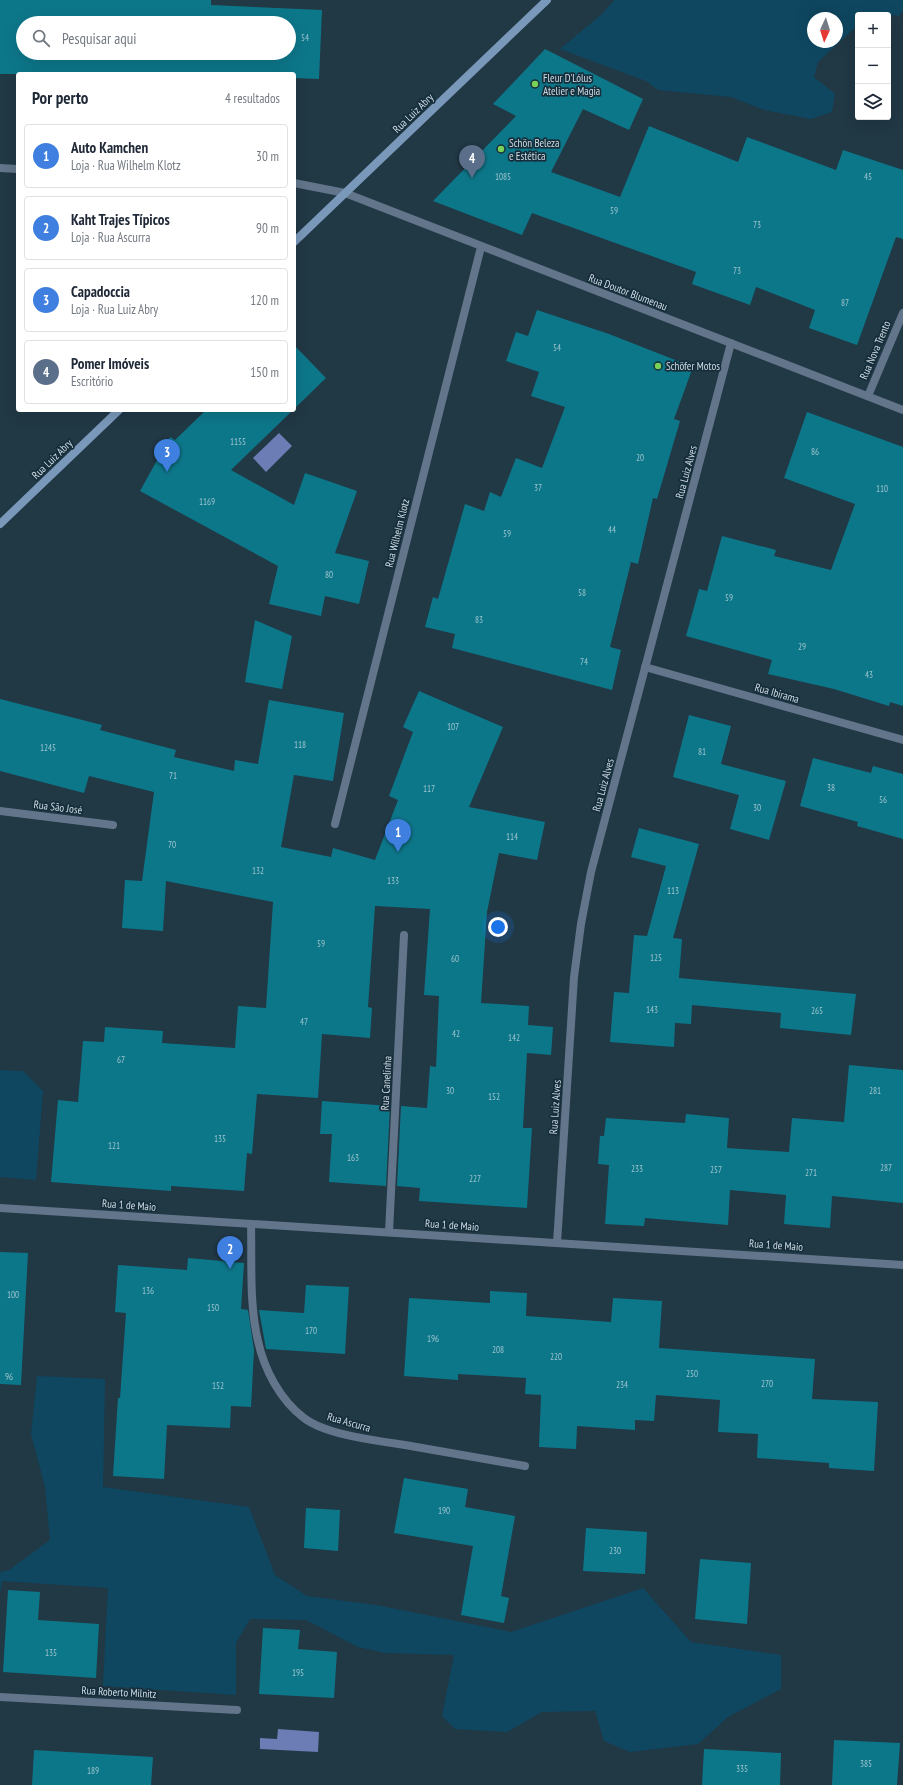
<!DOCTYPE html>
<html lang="pt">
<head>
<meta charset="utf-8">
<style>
	:root { --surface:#fff; --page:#f6f6f7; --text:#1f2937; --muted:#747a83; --line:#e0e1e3; --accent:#477546 }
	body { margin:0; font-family:"PT Sans Narrow",sans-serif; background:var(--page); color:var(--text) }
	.controls { position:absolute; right:12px; top:12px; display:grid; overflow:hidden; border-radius:4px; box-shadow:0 4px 16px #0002 }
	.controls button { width:36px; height:36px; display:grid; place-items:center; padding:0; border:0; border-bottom:1px solid var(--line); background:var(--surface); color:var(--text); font:20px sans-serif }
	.compass { position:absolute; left:807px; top:12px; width:36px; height:36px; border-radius:50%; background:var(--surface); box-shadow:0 4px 16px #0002; rotate:184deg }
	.you { position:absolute; left:498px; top:927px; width:14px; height:14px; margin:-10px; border:3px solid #fff; border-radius:50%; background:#1a73e8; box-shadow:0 0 0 6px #1a73e833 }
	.badge { display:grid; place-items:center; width:26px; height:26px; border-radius:50%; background:var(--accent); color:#fff; font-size:13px; font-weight:700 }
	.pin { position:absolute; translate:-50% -33px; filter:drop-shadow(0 1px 2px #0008) }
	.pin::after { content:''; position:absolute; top:21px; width:14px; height:12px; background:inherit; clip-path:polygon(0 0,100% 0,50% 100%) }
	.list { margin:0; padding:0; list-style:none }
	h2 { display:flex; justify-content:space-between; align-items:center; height:52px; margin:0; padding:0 16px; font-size:17px }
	h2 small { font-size:13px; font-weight:400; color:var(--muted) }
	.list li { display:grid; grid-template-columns:26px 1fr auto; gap:12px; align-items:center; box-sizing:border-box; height:64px; margin:0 8px 8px; padding:0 8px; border:1px solid var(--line); border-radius:4px }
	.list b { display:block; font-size:15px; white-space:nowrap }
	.list p { margin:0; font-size:13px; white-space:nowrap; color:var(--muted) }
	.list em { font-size:13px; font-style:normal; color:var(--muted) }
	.icon { flex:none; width:22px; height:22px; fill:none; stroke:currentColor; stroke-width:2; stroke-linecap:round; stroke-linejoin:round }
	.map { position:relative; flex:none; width:903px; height:1785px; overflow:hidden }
	.search { position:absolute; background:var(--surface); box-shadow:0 4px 16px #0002; left:16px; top:16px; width:280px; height:44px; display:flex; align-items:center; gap:10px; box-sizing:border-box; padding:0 14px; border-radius:22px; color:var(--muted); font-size:15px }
	.panel { position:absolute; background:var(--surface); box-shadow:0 4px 16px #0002; left:16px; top:72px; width:280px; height:340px; border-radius:4px }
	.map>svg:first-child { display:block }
	.green { fill:#0f4761; fill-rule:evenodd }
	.water { fill:#6c7db6 }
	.building { fill:#0d778a; fill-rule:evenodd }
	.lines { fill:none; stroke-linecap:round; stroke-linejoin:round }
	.minor { stroke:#62758a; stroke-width:8 }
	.tertiary { stroke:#62758a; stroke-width:8 }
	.secondary { stroke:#7a98ba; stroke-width:8 }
	.poi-dot { fill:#78d158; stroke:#162e3b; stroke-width:1.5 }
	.labels { text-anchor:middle; stroke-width:3.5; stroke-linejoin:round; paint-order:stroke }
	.number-label { font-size:9px; fill:#9ec4ce }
	.poi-label { font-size:11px; fill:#cfdde5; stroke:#162e3b; text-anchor:start }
	.street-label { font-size:11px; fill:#cfdde5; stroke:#162e3b }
</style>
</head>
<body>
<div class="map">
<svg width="903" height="1785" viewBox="0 0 903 1785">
	<rect width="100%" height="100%" fill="#213845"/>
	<g class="green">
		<path d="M614,0h289v11l-4,5 -21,-3 -3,2h-17v10l-40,37 -4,15 21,17 -3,18 -21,7 -47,-9 -33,-13 -73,-7 -12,-9 -86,-32 42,-35zM813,18h24v24h-24z"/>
		<polygon points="0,1070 23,1071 43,1091 36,1180 0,1177"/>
		<polygon points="37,1376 105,1379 103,1487 249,1507 275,1575 307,1596 376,1605 511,1632 643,1588 691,1642 781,1655 781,1689 728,1717 698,1744 630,1752 604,1741 595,1711 542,1712 507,1732 455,1729 442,1716 454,1655 385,1653 358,1647 306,1620 250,1619 236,1643 236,1695 103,1686 108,1588 2,1581 0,1594 0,1572 9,1570 50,1540 45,1487 31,1434"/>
	</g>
	<g class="water">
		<polygon points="279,433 292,446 266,472 253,458"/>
		<polygon points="278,1729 319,1732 318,1752 260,1749 260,1738 277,1739"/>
	</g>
	<g class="building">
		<path d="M0,0h211v5l111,5 -3,69 -25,-1v-4h-294zM23,23h266v30h-266z"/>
		<polygon points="545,49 643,99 629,130 583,109 551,172 620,197 649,126 738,162 747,137 836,170 843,150 903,170 903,239 896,237 857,345 809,328 815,310 756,287 750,305 692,284 696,272 532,213 522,235 433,201 516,116 493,104"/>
		<polygon points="537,310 609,334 693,367 674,419 680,421 657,499 653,498 638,564 631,562 610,647 621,650 612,690 452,648 455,634 425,627 433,597 438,599 465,504 484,511 490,492 501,497 516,458 542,468 565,407 531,396 539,372 506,361 516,332 528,336"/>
		<polygon points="294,345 326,378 294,409"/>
		<polygon points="206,410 293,410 231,470 294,505 305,473 357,491 335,553 369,561 359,604 325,596 321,616 269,604 278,566 140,491 170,437 175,440"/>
		<polygon points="807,412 903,447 903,706 890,702 889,706 834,689 768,674 772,660 686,636 699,589 707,591 722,536 776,550 774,556 831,570 855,504 784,478"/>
		<polygon points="255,620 292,636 282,689 245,682"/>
		<polygon points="419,691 503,727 469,807 545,822 537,860 499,853 487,912 481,1003 529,1006 528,1025 553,1027 551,1055 527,1053 523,1128 532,1128 527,1208 419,1201 420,1188 397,1186 401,1106 427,1108 430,1066 436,1067 439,996 424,995 430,909 375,906 368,1007 372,1008 370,1038 322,1034 318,1098 257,1094 252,1154 247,1153 244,1191 171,1186 171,1191 51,1182 58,1100 78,1102 83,1041 104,1042 105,1027 163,1031 162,1043 235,1048 238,1006 266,1008 273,902 166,881 163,931 122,928 125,880 142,881 154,792 89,776 84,793 0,771 0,699 102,725 100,730 176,750 174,757 234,771 235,760 258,764 269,700 344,713 333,781 294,775 281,847 331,857 333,848 375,860 398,800 389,796 413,732 403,727"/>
		<polygon points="689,715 731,726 721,764 786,781 769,840 730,829 739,795 673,777"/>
		<polygon points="813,758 871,773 873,766 903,774 903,839 857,826 858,822 800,806"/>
		<polygon points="639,828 699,844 673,938 682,939 679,978 856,994 851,1035 780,1028 781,1013 692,1005 691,1024 675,1023 674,1047 610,1042 614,992 629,993 634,935 647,936 666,866 631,857"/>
		<polygon points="849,1065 903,1070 903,1203 832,1196 830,1228 784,1224 786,1195 730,1190 728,1225 645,1218 644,1226 605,1224 609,1165 598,1164 600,1136 604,1136 606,1118 685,1123 686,1114 729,1118 727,1148 789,1152 792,1118 844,1122"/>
		<polygon points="322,1101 390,1106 386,1186 329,1182 332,1134 320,1134"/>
		<polygon points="0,1252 28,1253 21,1385 0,1384"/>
		<polygon points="188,1258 244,1263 241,1309 248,1310 254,1350 251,1407 231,1406 230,1428 167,1425 164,1479 113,1476 118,1398 120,1398 126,1313 115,1312 118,1265 187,1270"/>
		<polygon points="306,1285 349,1287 345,1354 266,1349 259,1310 304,1313"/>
		<polygon points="490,1291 527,1293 526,1316 611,1322 613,1298 662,1301 659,1348 815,1359 812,1399 878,1402 874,1471 829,1468 829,1463 757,1458 758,1434 718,1432 720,1400 656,1395 654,1421 635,1420 635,1430 577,1426 576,1449 539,1447 541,1395 525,1394 526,1378 458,1374 458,1380 404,1376 409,1298 490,1303"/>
		<polygon points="404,1478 468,1489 465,1507 515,1516 501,1596 509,1598 504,1623 461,1615 473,1546 394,1533"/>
		<polygon points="306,1508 340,1510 338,1551 304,1548"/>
		<polygon points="586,1528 647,1532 645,1574 583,1571"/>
		<polygon points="700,1559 751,1563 747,1624 695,1619"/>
		<polygon points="8,1590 40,1592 38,1620 99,1624 96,1678 3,1672"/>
		<polygon points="263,1628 300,1630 298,1649 337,1652 334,1698 259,1694"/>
		<polygon points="834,1740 900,1743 897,1785 832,1785"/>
		<polygon points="704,1749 781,1753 780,1785 702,1785"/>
		<polygon points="34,1750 153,1757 151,1785 32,1785"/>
	</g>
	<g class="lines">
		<g class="minor">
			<polyline points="0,168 18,169"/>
			<polyline points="294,183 345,193"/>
			<polyline points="868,396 903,313"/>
			<polyline points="645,667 903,740"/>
			<polyline points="0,811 113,825"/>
			<polyline points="335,824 481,247"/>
			<polyline points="0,1208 903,1265"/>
			<path d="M251,1224c1,38 -2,80 7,117 6,28 22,59 46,77 22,17 74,23 101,27 40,7 80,14 120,21"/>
			<polyline points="389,1232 404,935"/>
			<polyline points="557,1243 574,977 581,924 591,872 731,343"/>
			<polyline points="0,1697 237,1710"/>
		</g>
		<polyline class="tertiary" points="345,193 903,410"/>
		<g class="secondary">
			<polyline points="294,242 547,0"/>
			<polyline points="0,524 119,410"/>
		</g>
	</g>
	<g class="poi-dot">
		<circle cx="535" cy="84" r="4"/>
		<circle cx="501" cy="149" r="4"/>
		<circle cx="658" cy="366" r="4"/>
	</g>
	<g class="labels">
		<g class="number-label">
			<text x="305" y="41">54</text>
			<text x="503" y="180">1085</text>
			<text x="868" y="180">45</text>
			<text x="614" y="214">59</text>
			<text x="757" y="228">73</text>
			<text x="737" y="274">73</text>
			<text x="845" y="306">87</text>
			<text x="557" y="351">54</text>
			<text x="238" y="445">1155</text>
			<text x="815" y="455">86</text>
			<text x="640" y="461">20</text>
			<text x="538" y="491">37</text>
			<text x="882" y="492">110</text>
			<text x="207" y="505">1169</text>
			<text x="612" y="533">44</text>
			<text x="507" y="537">59</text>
			<text x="329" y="578">80</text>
			<text x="582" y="596">58</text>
			<text x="729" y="601">59</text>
			<text x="479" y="623">83</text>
			<text x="802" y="650">29</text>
			<text x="584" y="665">74</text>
			<text x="869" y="678">43</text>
			<text x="453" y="730">107</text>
			<text x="300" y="748">118</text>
			<text x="48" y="751">1245</text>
			<text x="702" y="755">81</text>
			<text x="173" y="779">71</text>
			<text x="831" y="791">38</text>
			<text x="429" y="792">117</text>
			<text x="883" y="803">56</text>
			<text x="757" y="811">30</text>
			<text x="512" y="840">114</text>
			<text x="172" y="848">70</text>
			<text x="258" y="874">132</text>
			<text x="393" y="884">133</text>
			<text x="673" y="894">113</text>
			<text x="321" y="947">59</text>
			<text x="656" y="961">125</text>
			<text x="455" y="962">60</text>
			<text x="652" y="1013">143</text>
			<text x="817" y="1014">265</text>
			<text x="304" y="1025">47</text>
			<text x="456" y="1037">42</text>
			<text x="514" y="1041">142</text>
			<text x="121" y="1063">67</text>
			<text x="450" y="1094">30</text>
			<text x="875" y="1094">281</text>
			<text x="494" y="1100">152</text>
			<text x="220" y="1142">135</text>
			<text x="114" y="1149">121</text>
			<text x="353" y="1161">163</text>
			<text x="886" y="1171">287</text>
			<text x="637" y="1172">233</text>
			<text x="716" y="1173">257</text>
			<text x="811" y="1176">271</text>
			<text x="475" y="1182">227</text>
			<text x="148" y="1294">136</text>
			<text x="13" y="1298">100</text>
			<text x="213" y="1311">150</text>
			<text x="311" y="1334">170</text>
			<text x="433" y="1342">196</text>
			<text x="498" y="1353">208</text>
			<text x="556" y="1360">220</text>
			<text x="692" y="1377">250</text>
			<text x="9" y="1380">96</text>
			<text x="767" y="1387">270</text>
			<text x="622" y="1388">234</text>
			<text x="218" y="1389">152</text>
			<text x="444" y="1514">190</text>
			<text x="615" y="1554">230</text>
			<text x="51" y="1656">135</text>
			<text x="298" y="1676">195</text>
			<text x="866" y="1767">385</text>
			<text x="742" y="1772">335</text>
			<text x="93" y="1774">189</text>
		</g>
		<g class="poi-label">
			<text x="543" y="82">Fleur D'Lólus<tspan x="543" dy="13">Atelier e Magia</tspan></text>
			<text x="509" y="147">Schön Beleza<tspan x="509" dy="13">e Estética</tspan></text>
			<text x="666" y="370">Schöfer Motos</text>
		</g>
		<g class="street-label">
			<text transform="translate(413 113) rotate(-44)" y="4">Rua Luiz Abry</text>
			<text transform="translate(628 292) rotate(21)" y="4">Rua Doutor Blumenau</text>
			<text transform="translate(875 350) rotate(-67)" y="4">Rua Nova Trento</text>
			<text transform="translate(52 459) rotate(-44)" y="4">Rua Luiz Abry</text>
			<text transform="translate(686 472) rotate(-75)" y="4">Rua Luiz Alves</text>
			<text transform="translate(397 533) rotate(-76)" y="4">Rua Wilhelm Klotz</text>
			<text transform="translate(777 693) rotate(16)" y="4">Rua Ibirama</text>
			<text transform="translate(603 785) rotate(-75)" y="4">Rua Luiz Alves</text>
			<text transform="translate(58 807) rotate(7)" y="4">Rua São José</text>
			<text transform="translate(386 1083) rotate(-87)" y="4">Rua Canelinha</text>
			<text transform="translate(555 1107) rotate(-86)" y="4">Rua Luiz Alves</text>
			<text transform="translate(129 1205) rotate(4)" y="4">Rua 1 de Maio</text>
			<text transform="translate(452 1225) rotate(4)" y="4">Rua 1 de Maio</text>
			<text transform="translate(776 1245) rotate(4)" y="4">Rua 1 de Maio</text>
			<text transform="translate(349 1422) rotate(16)" y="4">Rua Ascurra</text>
			<text transform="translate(119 1692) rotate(3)" y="4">Rua Roberto Milnitz</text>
		</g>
	</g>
</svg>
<div class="controls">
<button>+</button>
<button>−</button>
<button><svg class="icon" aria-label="layers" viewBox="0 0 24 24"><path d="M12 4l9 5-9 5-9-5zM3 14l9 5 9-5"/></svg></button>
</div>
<svg class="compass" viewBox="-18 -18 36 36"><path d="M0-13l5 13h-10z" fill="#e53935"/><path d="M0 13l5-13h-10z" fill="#747a83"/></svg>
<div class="you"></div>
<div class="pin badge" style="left:398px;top:852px;background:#3f7fe0">1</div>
<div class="pin badge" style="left:230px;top:1269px;background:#3f7fe0">2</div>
<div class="pin badge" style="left:167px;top:472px;background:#3f7fe0">3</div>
<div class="pin badge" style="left:472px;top:178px;background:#5c6f8a">4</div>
<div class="search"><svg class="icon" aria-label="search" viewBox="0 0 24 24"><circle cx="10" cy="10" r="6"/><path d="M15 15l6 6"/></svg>Pesquisar aqui</div>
<section class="panel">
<h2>Por perto<small>4 resultados</small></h2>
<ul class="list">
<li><span class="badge" style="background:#3f7fe0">1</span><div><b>Auto Kamchen</b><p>Loja · Rua Wilhelm Klotz</p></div><em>30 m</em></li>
<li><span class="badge" style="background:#3f7fe0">2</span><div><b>Kaht Trajes Típicos</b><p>Loja · Rua Ascurra</p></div><em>90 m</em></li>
<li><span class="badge" style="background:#3f7fe0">3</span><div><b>Capadoccia</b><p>Loja · Rua Luiz Abry</p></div><em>120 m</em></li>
<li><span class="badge" style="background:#5c6f8a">4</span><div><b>Pomer Imóveis</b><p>Escritório</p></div><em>150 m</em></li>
</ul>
</section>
</div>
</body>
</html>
